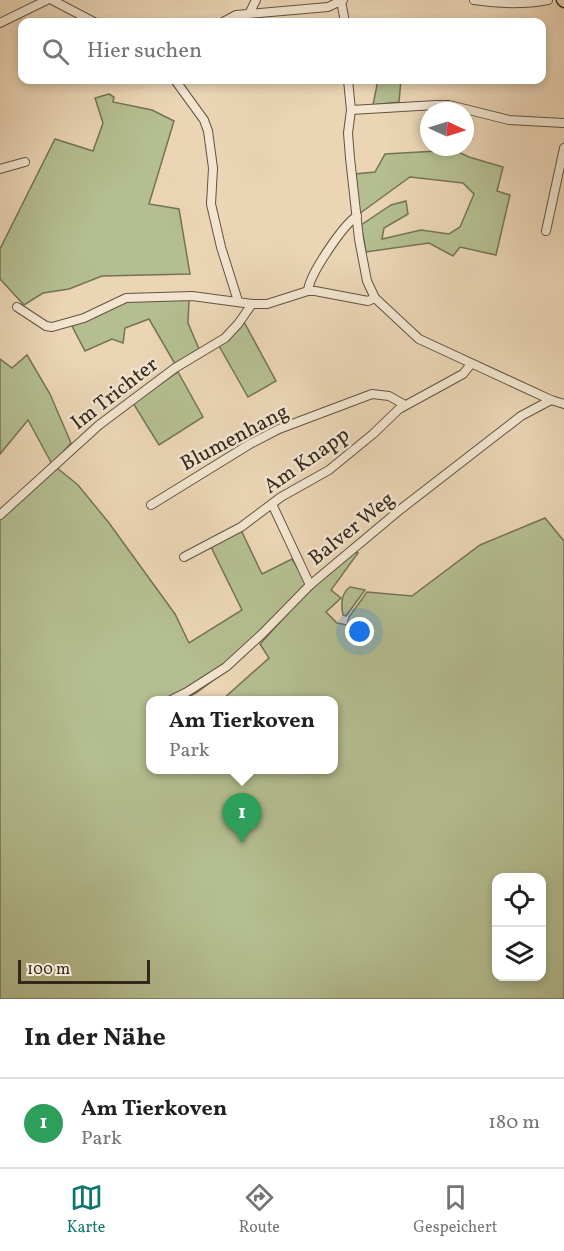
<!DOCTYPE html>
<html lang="de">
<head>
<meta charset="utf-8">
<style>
	:root { --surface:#fff; --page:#f2f2f2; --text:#202124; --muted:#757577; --line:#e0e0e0; --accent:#0f766e }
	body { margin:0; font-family:Vollkorn,serif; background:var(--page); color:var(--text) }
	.controls { position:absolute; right:18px; bottom:18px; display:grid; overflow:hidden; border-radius:12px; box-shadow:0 3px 9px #0003 }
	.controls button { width:54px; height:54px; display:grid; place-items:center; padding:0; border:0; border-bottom:2px solid var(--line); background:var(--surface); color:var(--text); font:30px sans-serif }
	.compass { position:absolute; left:420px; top:102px; width:54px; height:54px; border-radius:50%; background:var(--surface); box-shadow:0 3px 9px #0003; rotate:94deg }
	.scale { position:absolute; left:18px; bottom:15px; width:132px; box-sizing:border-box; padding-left:6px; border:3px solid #34281d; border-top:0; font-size:16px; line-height:21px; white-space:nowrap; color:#34281d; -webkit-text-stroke:4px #f2e4cf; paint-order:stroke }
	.you { position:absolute; left:360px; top:632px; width:21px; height:21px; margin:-15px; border:4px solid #fff; border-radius:50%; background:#1a73e8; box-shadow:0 0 0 9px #1a73e833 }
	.badge { display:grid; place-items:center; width:39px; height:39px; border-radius:50%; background:var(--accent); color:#fff; font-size:20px; font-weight:700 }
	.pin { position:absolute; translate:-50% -50px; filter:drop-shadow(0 2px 3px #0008) }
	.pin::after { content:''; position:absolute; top:32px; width:21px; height:18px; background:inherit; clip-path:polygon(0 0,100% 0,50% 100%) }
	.popup { position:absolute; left:146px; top:696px; width:192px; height:78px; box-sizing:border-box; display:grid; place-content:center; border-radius:12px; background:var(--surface); filter:drop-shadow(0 2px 4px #0005); font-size:20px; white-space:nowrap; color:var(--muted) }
	.popup b { font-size:22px; color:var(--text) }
	.popup::after { content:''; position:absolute; left:50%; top:100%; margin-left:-12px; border:12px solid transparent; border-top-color:var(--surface) }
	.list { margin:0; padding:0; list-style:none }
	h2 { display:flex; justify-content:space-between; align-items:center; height:78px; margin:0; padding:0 24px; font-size:26px }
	h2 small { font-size:20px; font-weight:400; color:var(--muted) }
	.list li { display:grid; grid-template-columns:39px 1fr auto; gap:18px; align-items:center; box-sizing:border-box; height:90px; padding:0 24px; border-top:2px solid var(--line) }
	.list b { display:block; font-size:22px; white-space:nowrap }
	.list p { margin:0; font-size:20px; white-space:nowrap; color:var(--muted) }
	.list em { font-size:20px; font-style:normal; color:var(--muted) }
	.icon { flex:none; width:33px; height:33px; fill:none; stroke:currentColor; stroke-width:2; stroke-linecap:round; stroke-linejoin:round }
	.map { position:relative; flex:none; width:564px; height:999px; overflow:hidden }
	.search { position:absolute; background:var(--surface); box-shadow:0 3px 9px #0003; left:18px; right:18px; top:18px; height:66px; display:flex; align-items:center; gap:15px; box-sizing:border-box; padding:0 21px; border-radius:12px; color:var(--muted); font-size:22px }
	.sheet { height:168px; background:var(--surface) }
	nav { display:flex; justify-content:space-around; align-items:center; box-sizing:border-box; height:84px; border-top:2px solid var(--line); background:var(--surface); font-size:16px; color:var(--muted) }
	nav a { display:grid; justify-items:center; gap:3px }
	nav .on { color:var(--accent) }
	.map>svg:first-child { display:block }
	.green { fill:#b4be90; stroke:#747356; stroke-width:1.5; fill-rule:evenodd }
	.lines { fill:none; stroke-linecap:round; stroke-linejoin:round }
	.minor-casing { stroke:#625343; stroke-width:10 }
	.major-casing { stroke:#34281d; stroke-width:13 }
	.minor { stroke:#f2e4cf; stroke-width:8 }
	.major { stroke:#ebd5b5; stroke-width:10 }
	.labels { text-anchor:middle; stroke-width:5; stroke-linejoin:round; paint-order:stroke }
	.street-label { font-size:21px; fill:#34281d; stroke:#f2e4cf }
</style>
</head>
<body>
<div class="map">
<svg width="564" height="999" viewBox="0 0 564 999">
	<rect width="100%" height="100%" fill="#ebd5b5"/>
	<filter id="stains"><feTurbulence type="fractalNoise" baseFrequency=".00333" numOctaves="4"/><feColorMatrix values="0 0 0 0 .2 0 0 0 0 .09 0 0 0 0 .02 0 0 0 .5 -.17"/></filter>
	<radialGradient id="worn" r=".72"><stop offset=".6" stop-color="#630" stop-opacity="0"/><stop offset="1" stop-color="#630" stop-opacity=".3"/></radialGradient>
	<g class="green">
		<polygon points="378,80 401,80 399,102 373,105"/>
		<polygon points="109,94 114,97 113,102 152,110 174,121 149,204 179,209 190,274 102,276 69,289 43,293 24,305 0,279 0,249 55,139 93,151 103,123 95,98"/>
		<polygon points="441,147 448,147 469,157 503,167 497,191 510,195 496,255 460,247 453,256 429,243 366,252 361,225 391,205 406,201 408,214 384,228 382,239 421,230 449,234 460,227 474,194 463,183 410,177 359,214 355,174 375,172 385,154 437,151"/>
		<polygon points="189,300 188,323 199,349 175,364 149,319 125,328 123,343 112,339 85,351 72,326 125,301"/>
		<polygon points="244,322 276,381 248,397 219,346"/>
		<polygon points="27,355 50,394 71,443 52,464 28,420 0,454 0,359 12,368"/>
		<polygon points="178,372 203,417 159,445 133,403"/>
		<path d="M56,467l22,18 31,38 66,91 14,29 53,-33 -31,-63 30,-17 21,44 30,-15 16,26 -73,79 -39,29 -14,7h-32v70h184v-70h-112l47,-42 -9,-14 53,-58 42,-34 3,1 -27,37 10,8 -15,14 11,11 10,2 2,-8 18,-25 45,4 68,-51 65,-27 19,23v458h-564v-490zM496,878h46v98h-46z"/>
		<path d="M350,587l15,3 -19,26 -3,-1c-2,-10 -2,-22 7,-28z"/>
	</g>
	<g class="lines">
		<g class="minor-casing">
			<g id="minor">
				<polyline points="52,0 94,22"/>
				<path d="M474,0c26,4 48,5 74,0"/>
				<polyline points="341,1 345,22"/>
				<polyline points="250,12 256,0"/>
				<polyline points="223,22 236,15 328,7 343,0"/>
				<polyline points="0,23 47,0"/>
				<polyline points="175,80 204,120 208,131 213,168 211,204 221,247 238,301"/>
				<polyline points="348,80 351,110 348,133 350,158 359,239 367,281 375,298"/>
				<polyline points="351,110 436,105 449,105 509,120 564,123"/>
				<polyline points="0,169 25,162"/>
				<polyline points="546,231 564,148"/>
				<path d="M308,291c1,-16 35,-66 49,-75"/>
				<polyline points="17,307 46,326 52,327 84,318 126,298 192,296 252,304 267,304 308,291 315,291 368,301 375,298 419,339 551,400 564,404"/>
				<polyline points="272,504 310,585"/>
				<polyline points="151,505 250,444 279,429 372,394 389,396 405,405"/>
				<polyline points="0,515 99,425 175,368 225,338 238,324 252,304"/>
				<polyline points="184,557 241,527 281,497 329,470 373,434 399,409 463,374 471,364"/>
				<polyline points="171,700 187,692 226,667 263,633 310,585 401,509 521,416 551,400"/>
			</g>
		</g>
		<g class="major-casing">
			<polyline id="major" points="562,0 564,2"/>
		</g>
		<use href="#minor" class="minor"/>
		<use href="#major" class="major"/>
	</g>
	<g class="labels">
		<g class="street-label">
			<text transform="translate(114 393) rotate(-38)" y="7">Im Trichter</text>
			<text transform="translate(234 437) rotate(-28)" y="7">Blumenhang</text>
			<text transform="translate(306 460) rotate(-35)" y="7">Am Knapp</text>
			<text transform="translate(351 528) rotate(-39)" y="7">Balver Weg</text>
		</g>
	</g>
	<rect width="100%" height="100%" filter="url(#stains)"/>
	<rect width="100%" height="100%" fill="url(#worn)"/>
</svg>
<div class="controls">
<button><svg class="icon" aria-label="locate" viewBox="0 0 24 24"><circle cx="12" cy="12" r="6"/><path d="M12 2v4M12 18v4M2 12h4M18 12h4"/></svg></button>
<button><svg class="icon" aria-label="layers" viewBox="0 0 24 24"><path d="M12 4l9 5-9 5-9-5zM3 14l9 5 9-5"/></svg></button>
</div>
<svg class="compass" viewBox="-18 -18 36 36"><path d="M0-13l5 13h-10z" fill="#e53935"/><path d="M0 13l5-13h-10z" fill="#757577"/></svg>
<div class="scale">100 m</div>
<div class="you"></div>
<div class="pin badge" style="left:242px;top:843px;background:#2e9e5b">1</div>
<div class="popup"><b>Am Tierkoven</b>Park</div>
<div class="search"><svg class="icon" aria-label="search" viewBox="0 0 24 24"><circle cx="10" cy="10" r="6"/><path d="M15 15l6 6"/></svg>Hier suchen</div>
</div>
<section class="sheet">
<h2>In der Nähe<small></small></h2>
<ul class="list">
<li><span class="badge" style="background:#2e9e5b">1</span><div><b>Am Tierkoven</b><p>Park</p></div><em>180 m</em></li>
</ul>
</section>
<nav>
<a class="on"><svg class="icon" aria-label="map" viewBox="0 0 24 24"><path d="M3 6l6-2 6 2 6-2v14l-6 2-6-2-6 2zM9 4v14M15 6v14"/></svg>Karte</a>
<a><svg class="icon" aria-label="directions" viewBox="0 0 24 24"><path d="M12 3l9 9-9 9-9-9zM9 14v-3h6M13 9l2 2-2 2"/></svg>Route</a>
<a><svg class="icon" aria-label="saved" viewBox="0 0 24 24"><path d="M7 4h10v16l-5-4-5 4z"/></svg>Gespeichert</a>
</nav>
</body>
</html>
